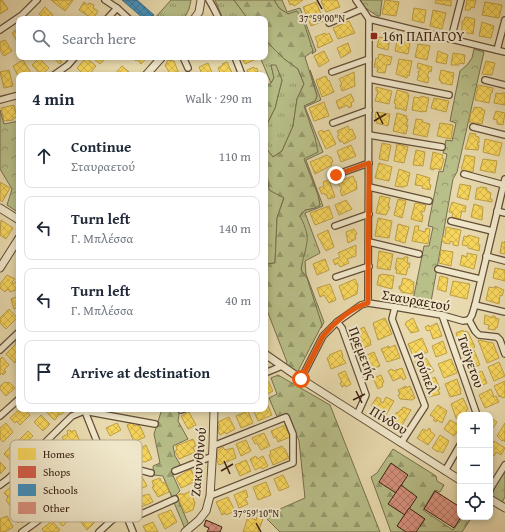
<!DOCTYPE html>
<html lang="en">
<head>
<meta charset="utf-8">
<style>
	:root { --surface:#fff; --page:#f6f6f7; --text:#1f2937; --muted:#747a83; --line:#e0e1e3 }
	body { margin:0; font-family:"Gentium Book Plus",serif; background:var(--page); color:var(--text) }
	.controls { position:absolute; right:12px; bottom:12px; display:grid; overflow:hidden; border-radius:8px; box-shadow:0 2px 6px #0003 }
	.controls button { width:36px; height:36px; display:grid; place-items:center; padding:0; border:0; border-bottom:1px solid var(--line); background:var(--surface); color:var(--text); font:20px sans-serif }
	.stop { position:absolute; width:12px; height:12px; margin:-9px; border:3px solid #ea580c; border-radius:50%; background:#fff }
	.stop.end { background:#ea580c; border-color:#fff; box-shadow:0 1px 4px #0008 }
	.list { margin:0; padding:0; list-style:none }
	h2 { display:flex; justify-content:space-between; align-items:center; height:52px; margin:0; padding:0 16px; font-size:17px }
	h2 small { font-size:13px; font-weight:400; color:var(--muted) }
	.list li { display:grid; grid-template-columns:26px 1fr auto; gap:12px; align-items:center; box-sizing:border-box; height:64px; margin:0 8px 8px; padding:0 8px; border:1px solid var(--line); border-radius:8px }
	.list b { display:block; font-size:15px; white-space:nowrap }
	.list p { margin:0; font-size:13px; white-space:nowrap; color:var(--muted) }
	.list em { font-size:13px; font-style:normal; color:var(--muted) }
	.icon { flex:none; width:22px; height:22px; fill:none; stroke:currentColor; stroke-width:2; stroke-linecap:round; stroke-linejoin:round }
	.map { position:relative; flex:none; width:505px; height:532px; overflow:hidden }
	.search { position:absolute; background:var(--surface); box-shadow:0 2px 6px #0003; left:16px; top:16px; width:252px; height:44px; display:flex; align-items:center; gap:10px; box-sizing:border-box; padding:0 14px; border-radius:8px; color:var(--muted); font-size:15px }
	.panel { position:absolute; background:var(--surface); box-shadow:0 2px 6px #0003; left:16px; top:72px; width:252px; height:340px; border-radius:8px }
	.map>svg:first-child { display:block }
	.grass { fill:url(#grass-tufts); stroke:#786f4d }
	.forest { fill:url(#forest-firs); stroke:#786f4d }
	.park { fill:url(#park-crowns); stroke:#786f4d }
	.homes { fill:url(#homes-cross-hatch); stroke:#bd9e46 }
	.schools { fill:url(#schools-cross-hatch); stroke:#3f708e }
	.building { fill:url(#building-cross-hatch); stroke:#371f11 }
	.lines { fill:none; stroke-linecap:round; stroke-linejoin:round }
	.minor-casing { stroke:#634e38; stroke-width:8 }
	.tertiary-casing { stroke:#634e38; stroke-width:9 }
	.minor { stroke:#f0e7ca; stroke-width:5.5 }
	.tertiary { stroke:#f0e7ca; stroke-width:7 }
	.route { stroke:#ea580c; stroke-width:5 }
	.ticks { fill:none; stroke:#371f11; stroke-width:1.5 }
	.poi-dot { fill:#8f2418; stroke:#f0e7ca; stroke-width:1.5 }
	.labels { text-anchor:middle; stroke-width:4; stroke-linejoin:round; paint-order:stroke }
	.poi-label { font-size:14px; fill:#371f11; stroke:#f0e7ca; text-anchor:start }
	.street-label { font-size:14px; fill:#371f11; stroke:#f0e7ca }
	.key { fill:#f0e7ca; stroke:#b8ab92; stroke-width:1 }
	.key-label { font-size:11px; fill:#371f11 }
	.ticks-label { font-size:10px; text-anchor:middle; fill:#371f11; stroke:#f0e7ca; stroke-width:4; stroke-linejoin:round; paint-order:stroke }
</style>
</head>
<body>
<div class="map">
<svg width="505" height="532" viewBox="0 0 505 532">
	<defs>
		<pattern id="grass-tufts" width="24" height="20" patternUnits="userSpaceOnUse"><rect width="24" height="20" fill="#b8bf89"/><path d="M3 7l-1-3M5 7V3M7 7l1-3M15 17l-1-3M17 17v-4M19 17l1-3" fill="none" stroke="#969b6f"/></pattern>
		<pattern id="forest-firs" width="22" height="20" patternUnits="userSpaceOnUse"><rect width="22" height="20" fill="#b8bf89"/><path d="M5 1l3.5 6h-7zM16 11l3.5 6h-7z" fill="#969b6f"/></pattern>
		<pattern id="park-crowns" width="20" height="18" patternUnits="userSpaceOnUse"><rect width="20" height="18" fill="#b8bf89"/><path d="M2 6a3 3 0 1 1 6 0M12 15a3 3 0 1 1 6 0" fill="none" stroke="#969b6f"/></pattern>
		<pattern id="homes-cross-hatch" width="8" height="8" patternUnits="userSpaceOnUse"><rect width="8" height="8" fill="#f6d55c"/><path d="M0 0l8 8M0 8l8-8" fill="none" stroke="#d4b64f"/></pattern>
		<pattern id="schools-cross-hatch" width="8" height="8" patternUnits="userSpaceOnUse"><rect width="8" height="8" fill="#4393c3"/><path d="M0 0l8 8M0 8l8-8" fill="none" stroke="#39779d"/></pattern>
		<pattern id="building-cross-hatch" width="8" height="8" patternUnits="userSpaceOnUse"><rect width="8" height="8" fill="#db9481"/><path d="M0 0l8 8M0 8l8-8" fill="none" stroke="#b27868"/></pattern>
	</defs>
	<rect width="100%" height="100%" fill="#e8daae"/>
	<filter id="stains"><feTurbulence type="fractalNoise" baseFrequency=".005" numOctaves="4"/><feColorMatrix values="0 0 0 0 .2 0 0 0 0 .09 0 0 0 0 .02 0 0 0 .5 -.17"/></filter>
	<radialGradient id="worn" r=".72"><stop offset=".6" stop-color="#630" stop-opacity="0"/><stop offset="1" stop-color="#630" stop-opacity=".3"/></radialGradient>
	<g class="grass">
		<polygon points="171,0 191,0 189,9 184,19 154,19"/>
		<polygon points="215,0 234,0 248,19 223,19"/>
		<polygon points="274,0 282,0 287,12 300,8 316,51 312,54 313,51 288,14 279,8"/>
		<polygon points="265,40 283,58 298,69 304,84 297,99 293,126 282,151 273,157 265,147 265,128 275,108 282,80 271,65 274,78 271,83 260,57 265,57"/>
		<path d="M310,70l11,30 -16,7 18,45 -17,8 17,46 -18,7 15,40 -15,8 1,13 18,48 -3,6 1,-3c-2,-7 -6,-13 -8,-20 -4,-13 -5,-24 -13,-35l1,-9 -2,-45 5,-6 10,-2 5,-3 -2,-10 -14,-36 11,-21 -12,-32 12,-5 2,-5z"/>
		<polygon points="265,162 266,162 284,197 277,218 275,263 265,264"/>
	</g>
	<g class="forest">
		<path d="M234,0h40l5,8 9,6 9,-3 7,12 9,28 -8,6 12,39 -2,5 -11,5 11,32 3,14 -14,7 14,36 2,10 -5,3 -10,2 -5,6c13,25 5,28 1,54l6,8 15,47 -25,48 -12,-8 2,-3 -22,-57v-41l10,-1 2,-45 7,-20 -15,-8 -3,-28h-1v-15l8,10 9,-6 11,-25 4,-27 7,-15 -6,-15 -15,-11 -18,-18v-21h-17z"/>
		<polygon points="271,65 276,65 282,80 275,108 265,128 265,86 271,83 274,78"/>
		<polygon points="278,375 330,405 380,532 280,532 264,516 305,498 299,441 289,415 278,419 269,398 277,394 271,378"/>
		<polygon points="162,409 180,409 178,421 188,439 173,446 175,456 181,466 171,471 180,491 176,495 189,525 185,529 163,476 154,475 153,466 160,463 154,434"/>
		<polygon points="393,449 436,476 437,481 444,485 440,492 435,490 423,510 453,530 463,517 472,517 462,532 391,532 371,477 377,473"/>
	</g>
	<g class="park">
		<polygon points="357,0 382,0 380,16 377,16 360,4"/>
		<polygon points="474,49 484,52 457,172 453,179 429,313 411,310 424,246 429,246 433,227 428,226 439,171 443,172 447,154 443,153 446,140 452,141 456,123 450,121 460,71 467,65 472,58"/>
		<polygon points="0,110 4,124 19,121 19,213 7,205 12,189 0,169"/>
		<polygon points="505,465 505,497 502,502 492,496 499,474"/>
	</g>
	<g class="homes">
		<polygon points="0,0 2,0 8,9 0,14"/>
		<polygon points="51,0 73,0 65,11"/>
		<polygon points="288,0 303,0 294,6 293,4 290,5"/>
		<polygon points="323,0 337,0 340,7 326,12 321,1"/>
		<polygon points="385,0 399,2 396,16 382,14"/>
		<polygon points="436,0 451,0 451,6 435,3"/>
		<polygon points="467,0 476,0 474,8 471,7 470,10 465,10"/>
		<polygon points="84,2 88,5 89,3 94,5 93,8 98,11 93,19 79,10"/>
		<polygon points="316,2 324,21 311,26 303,7"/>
		<polygon points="485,2 502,5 499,18 482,15"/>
		<polygon points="45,7 53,15 49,19 45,19 39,14"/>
		<polygon points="414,8 426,10 424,23 412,20"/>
		<polygon points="433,10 446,13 442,29 430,26"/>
		<polygon points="465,17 475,19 473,34 462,32 462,21 464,21"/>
		<polygon points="349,21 355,33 338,39 333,28"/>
		<polygon points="482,22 494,26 491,38 479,36"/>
		<polygon points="19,28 19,44 12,33"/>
		<polygon points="325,33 326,35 329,33 333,41 318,48 317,45 318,44 315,37"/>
		<polygon points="379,37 390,39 388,50 377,47"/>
		<polygon points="5,40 12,51 4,56 0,50 0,42"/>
		<polygon points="397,41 410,43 408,54 395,51"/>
		<polygon points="348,43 351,52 341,58 337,48"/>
		<polygon points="418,44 430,46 427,60 415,57"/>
		<polygon points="324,51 329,61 319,67 314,56"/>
		<polygon points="438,51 448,55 446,64 436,62"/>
		<polygon points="453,53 465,55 464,64 459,63 459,65 451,65"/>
		<polygon points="379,54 392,57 390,65 387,64 385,73 377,72 378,67 374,67 376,58 378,59"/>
		<polygon points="52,57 64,57 60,61 62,62 60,64"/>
		<polygon points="96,57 111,57 109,60 106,58 100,64 94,59"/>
		<polygon points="133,57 148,57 141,64 137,59 136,61"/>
		<polygon points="241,57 256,57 256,59 245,64"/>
		<polygon points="39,58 49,68 41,75 32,65"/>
		<polygon points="86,58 96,66 89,75 84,75 77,68"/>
		<polygon points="399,59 412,61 409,76 407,75 407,78 396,74"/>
		<polygon points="23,60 32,75 19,75 19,78 13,66"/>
		<polygon points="168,60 174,61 179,74 170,75 167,68 165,66"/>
		<polygon points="486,61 495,63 492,75 482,74"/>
		<polygon points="227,62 233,75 221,75 218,68 223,65 222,64"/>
		<polygon points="208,63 213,75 200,75 202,74 199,67"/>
		<polygon points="418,63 432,67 431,72 429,71 427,77 429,77 428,83 417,80 419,73 418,73 418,71 420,71 420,69 417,68"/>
		<polygon points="122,66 130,73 129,75 114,75"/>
		<polygon points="254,67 255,69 257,68 258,73 261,72 263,75 248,75 247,70"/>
		<polygon points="9,70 13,86 4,88 0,72"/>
		<polygon points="441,70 454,73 452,85 441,83 441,81 439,80"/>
		<polygon points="354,72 355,86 342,91 340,85 342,84 339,79"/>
		<polygon points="326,76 328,81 329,80 334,92 322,97 316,80"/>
		<polygon points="478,85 493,88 492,93 491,93 489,103 475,100"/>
		<polygon points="376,87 392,91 389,104 375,101 378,91 376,91"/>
		<polygon points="397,90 408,93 408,95 409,95 406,111 399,108 399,109 395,108 396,104 394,103"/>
		<polygon points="496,93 502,94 502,93 505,93 505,105 494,103"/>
		<polygon points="351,94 354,101 351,103 352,106 349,108 347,105 339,109 336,101"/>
		<polygon points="421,96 429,98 426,112 423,111 423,112 412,110 414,97 420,98"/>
		<polygon points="434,98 449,101 446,112 431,108"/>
		<polygon points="324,102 329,116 314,121 309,108"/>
		<polygon points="14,105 17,117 13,118 13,120 4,121 1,108"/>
		<polygon points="474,107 482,108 482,110 485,110 482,124 469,122 471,112 473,112"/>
		<polygon points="496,111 505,113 503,125 497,124 497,120 493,119"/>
		<polygon points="376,112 390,114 388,126 376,123 377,118 375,118"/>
		<polygon points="397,113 407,116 406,119 408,119 406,125 408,125 406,134 393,131"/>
		<polygon points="416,119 423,120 422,122 430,124 427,137 413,134"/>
		<polygon points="440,123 453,125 451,139 437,136"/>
		<polygon points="348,126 349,130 352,129 356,138 344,144 342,141 340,142 337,136 339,135 337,131"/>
		<polygon points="322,130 323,132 329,130 336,144 326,149 318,132"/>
		<polygon points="470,133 476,134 475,136 479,137 479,143 478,142 477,145 479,145 478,150 465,149"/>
		<polygon points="485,139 502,143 499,156 483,152"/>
		<polygon points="382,143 391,145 388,161 379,159"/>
		<polygon points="397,144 408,147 404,163 394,161"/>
		<polygon points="351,145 356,156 341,162 337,151"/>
		<polygon points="416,150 425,152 423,166 413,165"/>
		<polygon points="433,152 443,155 442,158 444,159 441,170 434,168 434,170 430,169"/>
		<polygon points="327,155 329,157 331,157 333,162 331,163 332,165 315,174 310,162"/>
		<polygon points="465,155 475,157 473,172 462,170 461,167 462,167"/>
		<polygon points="483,159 497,161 495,173 480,170"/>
		<polygon points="379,163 392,167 389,181 375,178"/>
		<polygon points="399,169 410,173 407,186 404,186 404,187 401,187 395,186"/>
		<polygon points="417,174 430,178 429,184 431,185 430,190 422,188 423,186 415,185"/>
		<polygon points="353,176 355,181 356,181 357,189 342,196 340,190 342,189 337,182"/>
		<polygon points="329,180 335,197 328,199 327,195 325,195 324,193 322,194 319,188 324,186 323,182"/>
		<polygon points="0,182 10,188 2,202 0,200"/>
		<polygon points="460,184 471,186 468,200 457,197"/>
		<polygon points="480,187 487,188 486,190 491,193 490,199 492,199 492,202 475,199 477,188 480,188"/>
		<polygon points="380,196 390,198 388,207 390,207 386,215 376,213"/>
		<polygon points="398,199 406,201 402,218 394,215"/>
		<polygon points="346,200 352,209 339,215 335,205"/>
		<polygon points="452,202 466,206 465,212 462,211 460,219 452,217 453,213 449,212"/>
		<polygon points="415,203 426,205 424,212 422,211 421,215 423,215 422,222 411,219"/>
		<polygon points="474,204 483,207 482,220 471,217"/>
		<polygon points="329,206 333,218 315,225 310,213"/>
		<polygon points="378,218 392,221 389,238 375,236"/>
		<polygon points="1,220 13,228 6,239 0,235"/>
		<polygon points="398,224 409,227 405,243 395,240"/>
		<polygon points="415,226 419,226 418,230 425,232 426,228 430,229 428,244 412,241"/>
		<polygon points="446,227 461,230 458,246 453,245 453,242 450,241 450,244 444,243 444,241 442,241 443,236 445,237"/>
		<polygon points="354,229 357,234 355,235 356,239 348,243 346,232"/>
		<polygon points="328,230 334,247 326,251 317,235"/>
		<polygon points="468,235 479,238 478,244 480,245 479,251 468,248 468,246 462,245 464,236 468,237"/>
		<polygon points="505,241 505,254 500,253 502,242 504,243"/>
		<polygon points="356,245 356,256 347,259 349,263 340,267 338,263 335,265 333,260 340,257 338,253"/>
		<polygon points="441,250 453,252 451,266 439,263"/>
		<polygon points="379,251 393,254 390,270 377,268"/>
		<polygon points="467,253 477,255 474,269 460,265 462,255 467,257"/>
		<polygon points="404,257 408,257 407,263 410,263 409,268 408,267 406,275 396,273 397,269 395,269 397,258 403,259"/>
		<polygon points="325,259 329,270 317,275 313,264"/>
		<polygon points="495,268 505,270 505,281 493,278"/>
		<polygon points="382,274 394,276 392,289 377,285 379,275 381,275"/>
		<polygon points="7,275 15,279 12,282 13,284 17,281 19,289 10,292 8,289 5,292 0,288 0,284"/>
		<polygon points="440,276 448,278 446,292 437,289"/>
		<polygon points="403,278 411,280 411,281 414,282 413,294 401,292 401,290 399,289 399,286 401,286"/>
		<polygon points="355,279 358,285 357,294 344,300 339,286"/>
		<polygon points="453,281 470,284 467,299 450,295"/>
		<polygon points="330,284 336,300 329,303 324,295 320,297 317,288"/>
		<polygon points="495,286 504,290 502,296 500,295 499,304 486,300 489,287 495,288"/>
		<polygon points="19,296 19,313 16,308 14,309 11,299"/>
		<polygon points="9,309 17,318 6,329 0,323 0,318"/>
		<polygon points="485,315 492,318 492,316 495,316 495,318 499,319 497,328 495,328 495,330 488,329 489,325 484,324"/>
		<polygon points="385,318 392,334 378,340 373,323"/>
		<polygon points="413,318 419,331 411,333 405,324 406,324 406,322"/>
		<polygon points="437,323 442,336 433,339 430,330 427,331 425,327 429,325 429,327"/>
		<polygon points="364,327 371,342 370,342 371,345 363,348 361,345 360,346 356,337 358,336 356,331"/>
		<polygon points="463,330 463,332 466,331 468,332 475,347 467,351 465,347 462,349 456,333"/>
		<polygon points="422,338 428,352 414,358 408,344"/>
		<polygon points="17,339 19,341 19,358 15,363 6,354 16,344 15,342"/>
		<polygon points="478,340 493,343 499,358 487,363"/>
		<polygon points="443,341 447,353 436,357 432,346"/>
		<polygon points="395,345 400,358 387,362 381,349 389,346 389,348"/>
		<polygon points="341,350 343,356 342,357 346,363 331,369 327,358 330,356 329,355"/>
		<polygon points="474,350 480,365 469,369 463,354"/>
		<polygon points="374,352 380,366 367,371 364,364 366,363 363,357"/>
		<polygon points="2,357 9,365 4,370 6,372 3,375 2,373 0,375 0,359"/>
		<polygon points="423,358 424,359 426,358 434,371 423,377 415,362"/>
		<polygon points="451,359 457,373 444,378 438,364"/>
		<polygon points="499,362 505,376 494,381 488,367"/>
		<polygon points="402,368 406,378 403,380 402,377 393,381 388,371 392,369 393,371"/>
		<polygon points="345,371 351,384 346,387 345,385 342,387 340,383 342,382 338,374"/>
		<polygon points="482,371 487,383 477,388 472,375"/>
		<polygon points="381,375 384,382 382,384 383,386 378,389 373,378"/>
		<polygon points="435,377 440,389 438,390 440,394 429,397 424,382"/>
		<polygon points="457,379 461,391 460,391 461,394 450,397 445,384"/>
		<polygon points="268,381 273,391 265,395 265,382"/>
		<polygon points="505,381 505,397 502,398 501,396 499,397 494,386"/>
		<polygon points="5,382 7,383 9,382 15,388 6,396 0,389 0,386"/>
		<polygon points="406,386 406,388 410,386 415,398 412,400 400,399 398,395 400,394 398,390"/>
		<polygon points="491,389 494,397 496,396 499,402 485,408 479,395"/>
		<polygon points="377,397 381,399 380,401 383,403 386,397 394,401 386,415 383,414 382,416 377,413 378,412 375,410 375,408 371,406"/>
		<polygon points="463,398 468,409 466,410 468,414 460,415 460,420 456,418 451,404"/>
		<polygon points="266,401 272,415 258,421 253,409 265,409 265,402"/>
		<polygon points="438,405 447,411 442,423 437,420 436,422 433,420 435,418 430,415"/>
		<polygon points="403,407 411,410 401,427 391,421 397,412 398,413 401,409 402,410"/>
		<polygon points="20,409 24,409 30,415 20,425 17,421 15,423 10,418"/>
		<polygon points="48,409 54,409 59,414 55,420 53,419 46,411"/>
		<polygon points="54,409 67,409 67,410 60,415"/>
		<polygon points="248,411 253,423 241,428 236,416"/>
		<polygon points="189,412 196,425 188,429 181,416"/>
		<polygon points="41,415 50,424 43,431 34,422"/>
		<polygon points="229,417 235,429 226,434 225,432 220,435 218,431 219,430 218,426 220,425 218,422"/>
		<polygon points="490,417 497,422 490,432"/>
		<polygon points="450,420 460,426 458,431 460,432 459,433 457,432 454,436 444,429"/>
		<polygon points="6,423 13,432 3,442 0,439 0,428"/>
		<polygon points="117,423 121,430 110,436 106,428"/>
		<polygon points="131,423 135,426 137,425 140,426 145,437 134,442 127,425"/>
		<polygon points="505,423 505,442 504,440 502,441 497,436"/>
		<polygon points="285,425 290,437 278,442 276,437 274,438 271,431"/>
		<polygon points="429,428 431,430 430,431 435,435 428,445 417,438 423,429 427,431"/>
		<polygon points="70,430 71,432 75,430 81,444 68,450 62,437 68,434 67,431"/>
		<polygon points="28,431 33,436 26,442 28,444 24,448 17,442"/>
		<polygon points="264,433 270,446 261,450 257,443 255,444 252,438"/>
		<polygon points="440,435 449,441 443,453 439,451 438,452 432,448"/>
		<polygon points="193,439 196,446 193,447 195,452 179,459 175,451 177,450 176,446"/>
		<polygon points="246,440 251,451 241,456 236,444"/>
		<polygon points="494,441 505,448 501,455 496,452 494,456 491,454 490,448"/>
		<polygon points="146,445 152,459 145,462 140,461 135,450"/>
		<polygon points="11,446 18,452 16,454 17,455 11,461 4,454"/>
		<polygon points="282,446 284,449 285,449 289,458 273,465 269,455 271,454 270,451"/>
		<polygon points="223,447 225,450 233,448 236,458 219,465 217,461 217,451"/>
		<polygon points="256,456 257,459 263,456 268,466 262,469 261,467 255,470 250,459"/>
		<polygon points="246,460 251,471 240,476 235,465"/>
		<polygon points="0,462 6,468 0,474"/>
		<polygon points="191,469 196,481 181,488 176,478"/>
		<polygon points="137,475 137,476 141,475 147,486 133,492 126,479"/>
		<polygon points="283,475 289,487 279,491 274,479"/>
		<polygon points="160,478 162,483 165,482 169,492 158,497 152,487 154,487 152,481"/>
		<polygon points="266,482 271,495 258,500 253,487"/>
		<polygon points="14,484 23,495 10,506 6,500 8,497 4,493"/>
		<polygon points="192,490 194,492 193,498 195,503 193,510 185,513 177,496 179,494 185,494"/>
		<polygon points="246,490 248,497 245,498 248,504 239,508 234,495"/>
		<polygon points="149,494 153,502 139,508 137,502 139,501 138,497"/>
		<polygon points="228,497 235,511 226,515 225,513 222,515 216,502"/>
		<polygon points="21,506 29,517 22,523 20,521 18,523 12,513"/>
		<polygon points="65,507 73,515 63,526 54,518"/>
		<polygon points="171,510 177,522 165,529 158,515"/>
		<polygon points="89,513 96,521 87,530 80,521"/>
		<polygon points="258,514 264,516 258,532 243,532 248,517 256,520"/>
		<polygon points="7,516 13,527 5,532 0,532 0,519"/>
		<polygon points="52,521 60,530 57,532 44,532 42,529"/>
		<polygon points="153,522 158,532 146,532 143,526"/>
	</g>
	<polygon class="schools" points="122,0 137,0 154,15 151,19 144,19"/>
	<g class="building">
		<polygon points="391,463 408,475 396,493 379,482"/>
		<polygon points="401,485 417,497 405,515 388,504"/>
		<polygon points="435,491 460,507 461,517 454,528 424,509"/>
		<polygon points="409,508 425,519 416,532 406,532 397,526"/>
		<polygon points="206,520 222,527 220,532 207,532 209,528 204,526"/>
	</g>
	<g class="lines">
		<g class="minor-casing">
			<g id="minor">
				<polyline points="105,0 117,8 129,19"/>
				<polyline points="209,0 213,7 219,19"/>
				<polyline points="356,0 369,19 368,303"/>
				<polyline points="107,19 117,8"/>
				<polyline points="369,19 505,52"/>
				<polyline points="329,23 362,9"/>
				<polyline points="0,30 22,15 37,0"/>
				<polyline points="451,39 461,0"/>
				<polyline points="497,50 505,20"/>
				<polyline points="183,57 188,68"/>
				<polyline points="235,57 242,75"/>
				<polyline points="332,72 369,59"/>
				<polyline points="54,75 68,65 75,57"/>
				<polyline points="369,79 449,95"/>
				<polyline points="485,80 505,85"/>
				<polyline points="0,100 19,95"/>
				<polyline points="333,123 369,110"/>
				<polyline points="473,127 505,135"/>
				<polyline points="369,135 442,147"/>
				<polyline points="464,174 504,185"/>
				<polyline points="335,175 369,163"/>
				<polyline points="369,187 429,201"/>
				<polyline points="497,211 505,213"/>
				<polyline points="451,221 492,231"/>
				<polyline points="335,226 369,214"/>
				<polyline points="369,242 419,254"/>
				<polyline points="486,256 505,261"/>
				<polyline points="438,269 480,279"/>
				<polyline points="336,277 369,266"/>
				<polyline points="475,305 505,312"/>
				<polyline points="395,307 392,319 425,406 401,443"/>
				<polyline points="442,315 477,415"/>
				<polyline points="469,320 472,315 475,305 505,179"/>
				<polyline points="469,320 475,331 479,335 497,337 500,340 505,354"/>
				<polyline points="337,322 342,328 366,395 357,415"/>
				<polyline points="0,350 19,332"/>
				<polyline points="265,373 282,366"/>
				<polyline points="301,379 323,336 337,322 361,305 368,303 395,307 442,315 463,321 469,320"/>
				<polyline points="84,409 133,532"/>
				<polyline points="181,410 184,409"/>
				<polyline points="0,416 19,399"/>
				<polyline points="175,471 213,456"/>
				<polyline points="445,471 460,445"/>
				<polyline points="0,485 8,479 72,416 84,411 155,424"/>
				<polyline points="490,489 505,465"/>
				<polyline points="210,496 293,463 293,434 286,417 213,446"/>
				<polyline points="128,520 175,499"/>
				<path d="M22,532c9,-6 19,-13 27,-21 16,-16 32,-41 56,-46 13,-3 33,5 46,8"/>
				<polyline points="99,532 111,521 125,512"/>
			</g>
		</g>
		<g class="tertiary-casing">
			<g id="tertiary">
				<polyline points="194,19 199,12 201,0"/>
				<polyline points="146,75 162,57"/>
				<polyline points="0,208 19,220"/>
				<polyline points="0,268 19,238"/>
				<polyline points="265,354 301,379 460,480"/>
				<polyline points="490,499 505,508"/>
				<polyline points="185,532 199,520 206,511 210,496 213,446 214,409"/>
			</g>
		</g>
		<use href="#minor" class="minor"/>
		<use href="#tertiary" class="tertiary"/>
	</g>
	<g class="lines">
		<path class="route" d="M301,379l22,-43c11,-13 29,-29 45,-33l1,-140 -33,12"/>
	</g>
	<path class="ticks" d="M317,0l5,9M377,112l6,12M374,121l12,-7M356,391l6,12M353,400l12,-6M224,461l6,13M221,471l12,-7M256,523l5,9"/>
	<rect class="poi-dot" x="370" y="32" width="8" height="8" rx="2"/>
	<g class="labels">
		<g class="poi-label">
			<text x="382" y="41">16η ΠΑΠΑΓΟΥ</text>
		</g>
		<g class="street-label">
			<text transform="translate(416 300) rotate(10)" y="5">Σταυραετού</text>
			<text transform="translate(363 353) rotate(69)" y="5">Πρεμετής</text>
			<text transform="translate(471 361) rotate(71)" y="5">Ταϋγετου</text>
			<text transform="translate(426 373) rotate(69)" y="5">Ρούπελ</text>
			<text transform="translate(389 420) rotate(32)" y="5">Πίνδου</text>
			<text transform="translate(198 462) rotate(-85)" y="5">Ζακυνθινού</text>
		</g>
	</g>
	<rect x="10" y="440" width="132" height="82" rx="6" class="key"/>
	<rect x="18" y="448" width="18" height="12" fill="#f6d55c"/>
	<rect x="18" y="466" width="18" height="12" fill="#d6604d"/>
	<rect x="18" y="484" width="18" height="12" fill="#4393c3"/>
	<rect x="18" y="502" width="18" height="12" fill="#db9481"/>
	<g class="key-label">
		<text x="43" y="458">Homes</text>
		<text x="43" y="476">Shops</text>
		<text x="43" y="494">Schools</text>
		<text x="43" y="512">Other</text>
	</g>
	<g class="ticks-label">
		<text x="322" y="22">37°59'00"N</text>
		<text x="256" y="517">37°59'10"N</text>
	</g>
	<rect width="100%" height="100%" filter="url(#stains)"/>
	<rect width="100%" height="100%" fill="url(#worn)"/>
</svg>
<div class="controls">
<button>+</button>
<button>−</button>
<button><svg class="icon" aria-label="locate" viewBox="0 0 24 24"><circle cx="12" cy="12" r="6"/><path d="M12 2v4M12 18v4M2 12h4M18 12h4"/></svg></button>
</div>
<div class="stop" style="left:301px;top:379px"></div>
<div class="stop end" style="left:336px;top:175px"></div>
<div class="search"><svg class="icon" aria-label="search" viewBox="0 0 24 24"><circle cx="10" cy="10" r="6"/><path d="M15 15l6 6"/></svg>Search here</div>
<section class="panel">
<h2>4 min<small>Walk · 290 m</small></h2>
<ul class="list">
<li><svg class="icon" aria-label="ahead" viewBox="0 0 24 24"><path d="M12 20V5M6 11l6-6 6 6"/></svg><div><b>Continue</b><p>Σταυραετού</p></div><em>110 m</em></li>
<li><svg class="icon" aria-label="left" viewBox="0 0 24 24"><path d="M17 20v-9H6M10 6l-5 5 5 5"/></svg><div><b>Turn left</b><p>Γ. Μπλέσσα</p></div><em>140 m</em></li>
<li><svg class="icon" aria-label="left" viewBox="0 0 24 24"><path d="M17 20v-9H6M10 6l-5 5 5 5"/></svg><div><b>Turn left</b><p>Γ. Μπλέσσα</p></div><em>40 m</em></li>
<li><svg class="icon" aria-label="arrive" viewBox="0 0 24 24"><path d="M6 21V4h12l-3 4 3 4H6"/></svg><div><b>Arrive at destination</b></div></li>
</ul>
</section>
</div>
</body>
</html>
